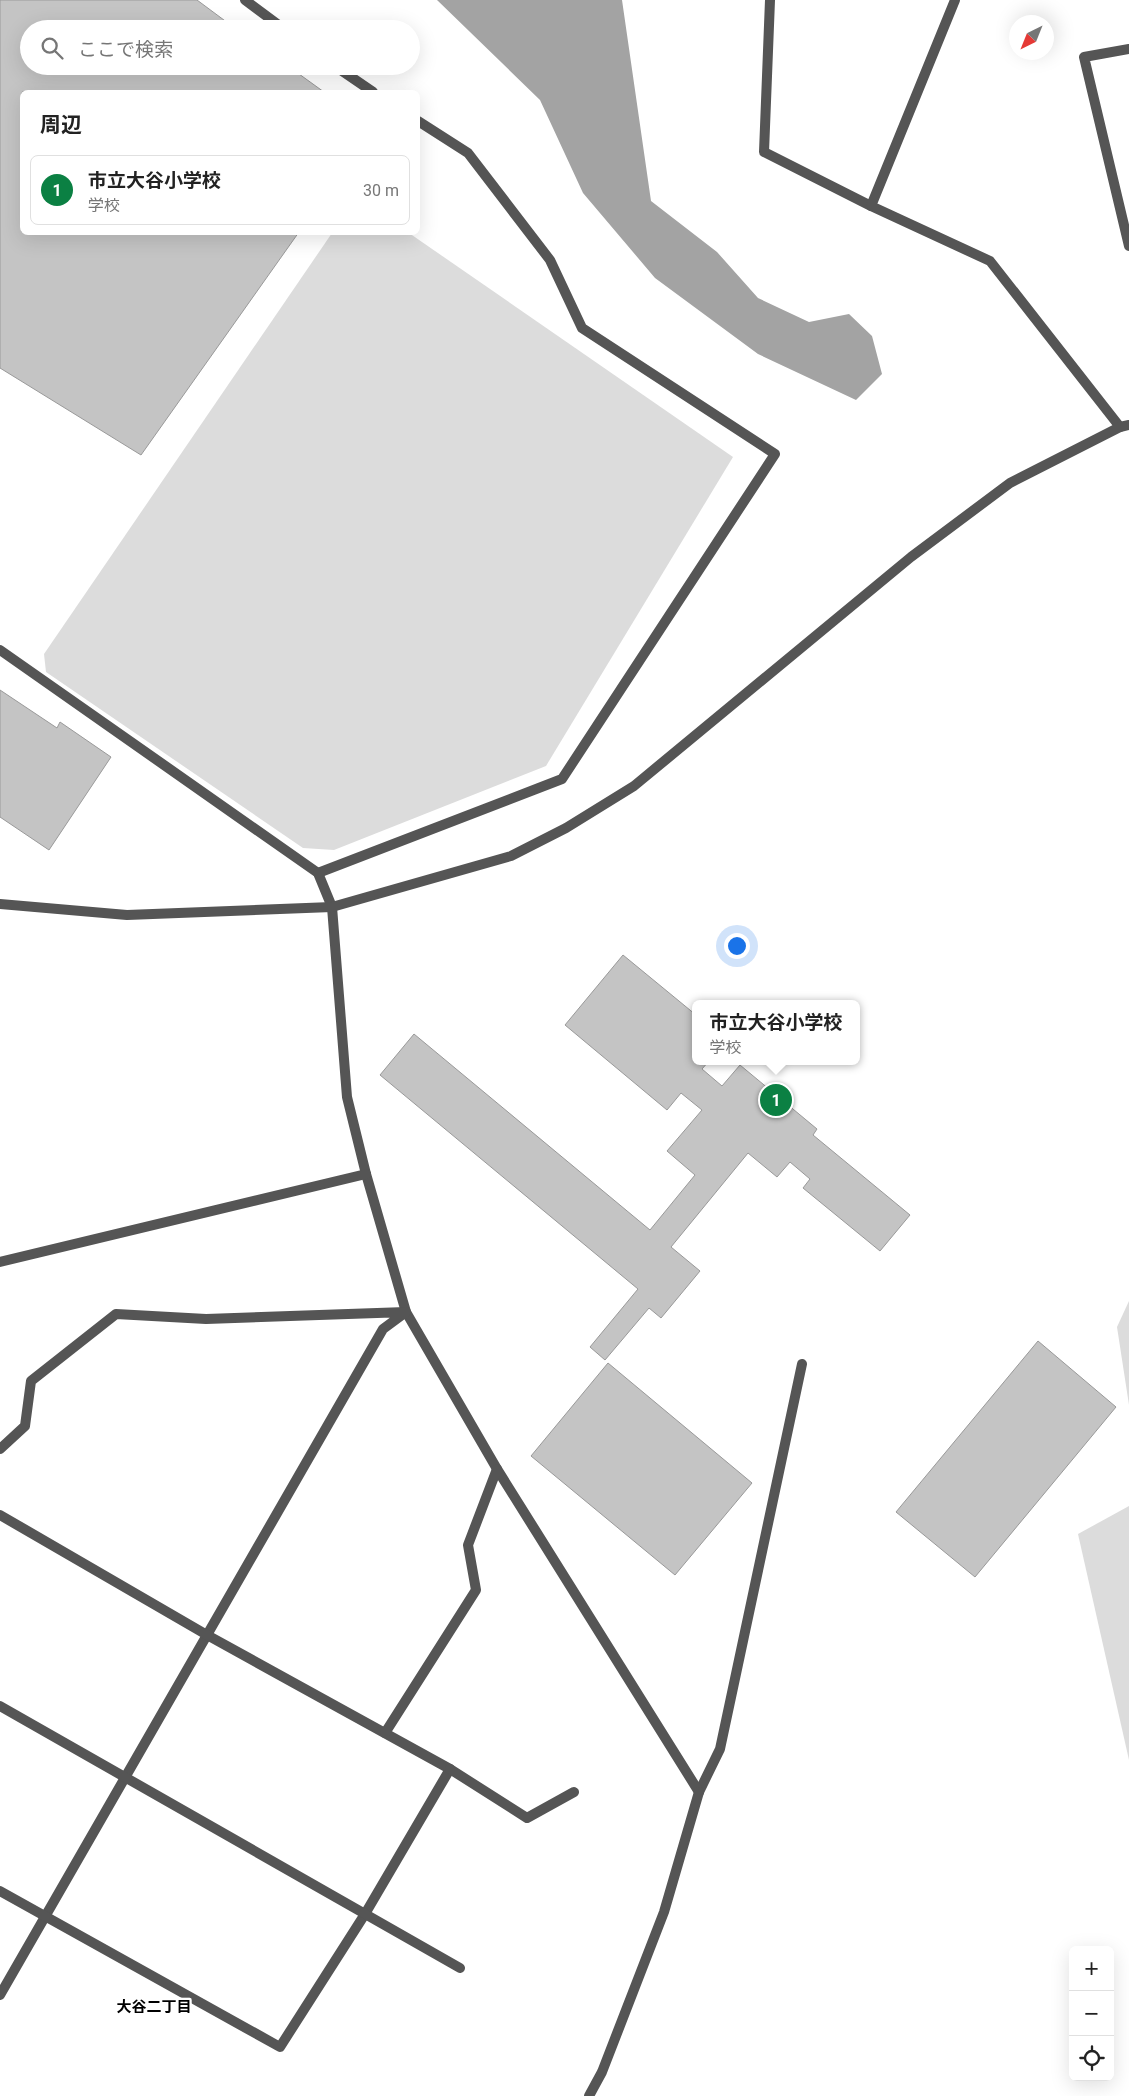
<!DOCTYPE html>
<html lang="ja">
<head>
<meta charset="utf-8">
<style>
	:root { --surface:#fff; --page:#f2f2f2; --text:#222; --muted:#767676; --line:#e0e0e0; --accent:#0b8043 }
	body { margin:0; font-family:Roboto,"Noto Sans JP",sans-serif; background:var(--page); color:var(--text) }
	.controls { position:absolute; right:15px; bottom:15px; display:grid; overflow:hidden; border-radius:8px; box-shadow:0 5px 20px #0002 }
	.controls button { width:45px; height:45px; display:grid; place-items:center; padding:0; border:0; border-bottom:1px solid var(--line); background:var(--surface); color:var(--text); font:25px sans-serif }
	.compass { position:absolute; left:1009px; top:15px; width:45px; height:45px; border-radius:50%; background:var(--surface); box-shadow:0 5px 20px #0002; rotate:223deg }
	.you { position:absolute; left:736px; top:945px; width:18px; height:18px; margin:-12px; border:4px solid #fff; border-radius:50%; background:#1a73e8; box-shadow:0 0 0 8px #1a73e833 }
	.badge { display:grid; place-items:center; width:32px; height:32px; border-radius:50%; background:var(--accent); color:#fff; font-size:16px; font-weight:700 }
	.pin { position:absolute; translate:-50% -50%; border:2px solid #fff; box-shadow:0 1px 5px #0006 }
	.popup { position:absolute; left:692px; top:1000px; width:168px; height:65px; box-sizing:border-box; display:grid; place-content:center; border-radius:8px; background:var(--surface); filter:drop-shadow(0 1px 4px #0005); font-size:16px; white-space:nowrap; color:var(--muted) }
	.popup b { font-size:19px; color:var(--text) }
	.popup::after { content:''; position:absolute; left:50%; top:100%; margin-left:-10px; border:10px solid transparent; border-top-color:var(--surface) }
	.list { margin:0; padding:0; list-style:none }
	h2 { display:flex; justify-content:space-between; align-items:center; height:65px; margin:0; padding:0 20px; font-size:21px }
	h2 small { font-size:16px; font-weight:400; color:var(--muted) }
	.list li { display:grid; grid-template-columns:32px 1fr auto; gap:15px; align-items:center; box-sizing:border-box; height:70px; margin:0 10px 10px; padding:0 10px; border:1px solid var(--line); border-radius:8px }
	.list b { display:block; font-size:19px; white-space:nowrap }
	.list p { margin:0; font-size:16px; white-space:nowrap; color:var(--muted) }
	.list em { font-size:16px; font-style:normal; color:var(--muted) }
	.icon { flex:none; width:28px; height:28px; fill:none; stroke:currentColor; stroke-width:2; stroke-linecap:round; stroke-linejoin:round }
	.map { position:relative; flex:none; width:1129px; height:2096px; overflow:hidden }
	.search { position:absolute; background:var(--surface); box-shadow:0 5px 20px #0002; left:20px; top:20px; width:400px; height:55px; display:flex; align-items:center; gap:12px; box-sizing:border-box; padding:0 18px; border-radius:28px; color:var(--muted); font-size:19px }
	.panel { position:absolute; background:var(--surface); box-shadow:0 5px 20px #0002; left:20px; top:90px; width:400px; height:145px; border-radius:8px }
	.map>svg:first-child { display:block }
	.green { fill:#dcdcdc }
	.water { fill:#a3a3a3 }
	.building { fill:#c4c4c4; stroke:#999 }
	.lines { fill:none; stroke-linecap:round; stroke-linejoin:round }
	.service { stroke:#555; stroke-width:10 }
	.minor { stroke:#555; stroke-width:10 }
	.tertiary { stroke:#555; stroke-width:10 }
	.labels { text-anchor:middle; stroke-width:4.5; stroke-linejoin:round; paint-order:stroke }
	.neighbourhood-label { font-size:15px; font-weight:bold; fill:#000; stroke:#fff }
</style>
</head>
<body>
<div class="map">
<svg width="1129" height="2096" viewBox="0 0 1129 2096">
	<rect width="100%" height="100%" fill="#fff"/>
	<g class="green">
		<polygon points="332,233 409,233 733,457 546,766 334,850 303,848 46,672 44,654"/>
		<polygon points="1129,1301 1129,1405 1117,1327"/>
		<polygon points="1129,1506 1129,1760 1078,1534"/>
	</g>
	<polygon class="water" points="437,0 622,0 651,201 717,252 758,298 809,322 849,314 872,336 882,374 856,400 758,354 655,278 583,193 540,100"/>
	<g class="building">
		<polygon points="0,0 197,0 236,29 29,29 29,66 288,66 324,92 22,92 22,232 299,232 141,455 0,368"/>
		<polygon points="0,690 57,728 60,722 111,757 49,850 0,817"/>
		<polygon points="623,955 696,1015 696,1061 709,1061 702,1069 722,1086 740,1065 817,1129 813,1135 910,1215 880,1251 803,1188 810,1179 790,1162 777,1177 748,1153 671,1247 700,1271 661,1318 649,1308 605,1360 590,1347 638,1289 380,1075 414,1034 650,1230 695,1175 667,1151 702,1110 681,1093 667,1110 565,1025"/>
		<polygon points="1038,1341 1116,1407 975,1577 896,1512"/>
		<polygon points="608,1363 752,1483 675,1575 531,1456"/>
	</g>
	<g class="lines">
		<g class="service">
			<polyline points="245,0 284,29"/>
			<polyline points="335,66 373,92"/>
			<polyline points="0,650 318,873 332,907"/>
			<polyline points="318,873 562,779 775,454 582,328 550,260 468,153 418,121"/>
			<polyline points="699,1792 720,1749 802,1364"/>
		</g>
		<g class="minor">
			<polyline points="770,0 764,152 871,206"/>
			<polyline points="955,0 871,206 990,261 1120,427"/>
			<polyline points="1129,49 1084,57 1129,246"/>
			<polyline points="332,907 347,1097 366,1174 406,1312 497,1469 699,1792"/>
			<polyline points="0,1262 366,1174"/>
			<polyline points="0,1449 25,1426 31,1381 116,1314 206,1319 406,1312 383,1329 0,1995"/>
			<polyline points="0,1515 207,1635 450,1769 365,1914 280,2047 0,1891"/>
			<polyline points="0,1706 460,1968"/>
			<polyline points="385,1733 476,1590 468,1545 497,1469"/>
			<polyline points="450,1769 527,1818 574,1792"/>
		</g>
		<g class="tertiary">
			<polyline points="0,904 127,915 332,907 511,856 566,828 634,786 911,557 1010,483 1120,427 1129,425"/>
			<polyline points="589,2096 602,2072 664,1912 699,1792"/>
		</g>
	</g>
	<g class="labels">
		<g class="neighbourhood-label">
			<text x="154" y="2012">大谷二丁目</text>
		</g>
	</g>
</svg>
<div class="controls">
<button>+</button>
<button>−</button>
<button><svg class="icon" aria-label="locate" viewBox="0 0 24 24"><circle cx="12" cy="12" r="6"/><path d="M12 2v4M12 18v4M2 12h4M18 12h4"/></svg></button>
</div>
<svg class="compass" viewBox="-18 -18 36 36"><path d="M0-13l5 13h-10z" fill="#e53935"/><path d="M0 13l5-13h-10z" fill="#767676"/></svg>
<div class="you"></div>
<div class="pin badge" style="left:776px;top:1100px">1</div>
<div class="popup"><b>市立大谷小学校</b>学校</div>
<div class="search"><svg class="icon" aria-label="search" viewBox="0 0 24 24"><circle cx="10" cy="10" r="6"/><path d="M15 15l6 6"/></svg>ここで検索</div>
<section class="panel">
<h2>周辺<small></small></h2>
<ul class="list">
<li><span class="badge">1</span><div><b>市立大谷小学校</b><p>学校</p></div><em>30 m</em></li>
</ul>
</section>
</div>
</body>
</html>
